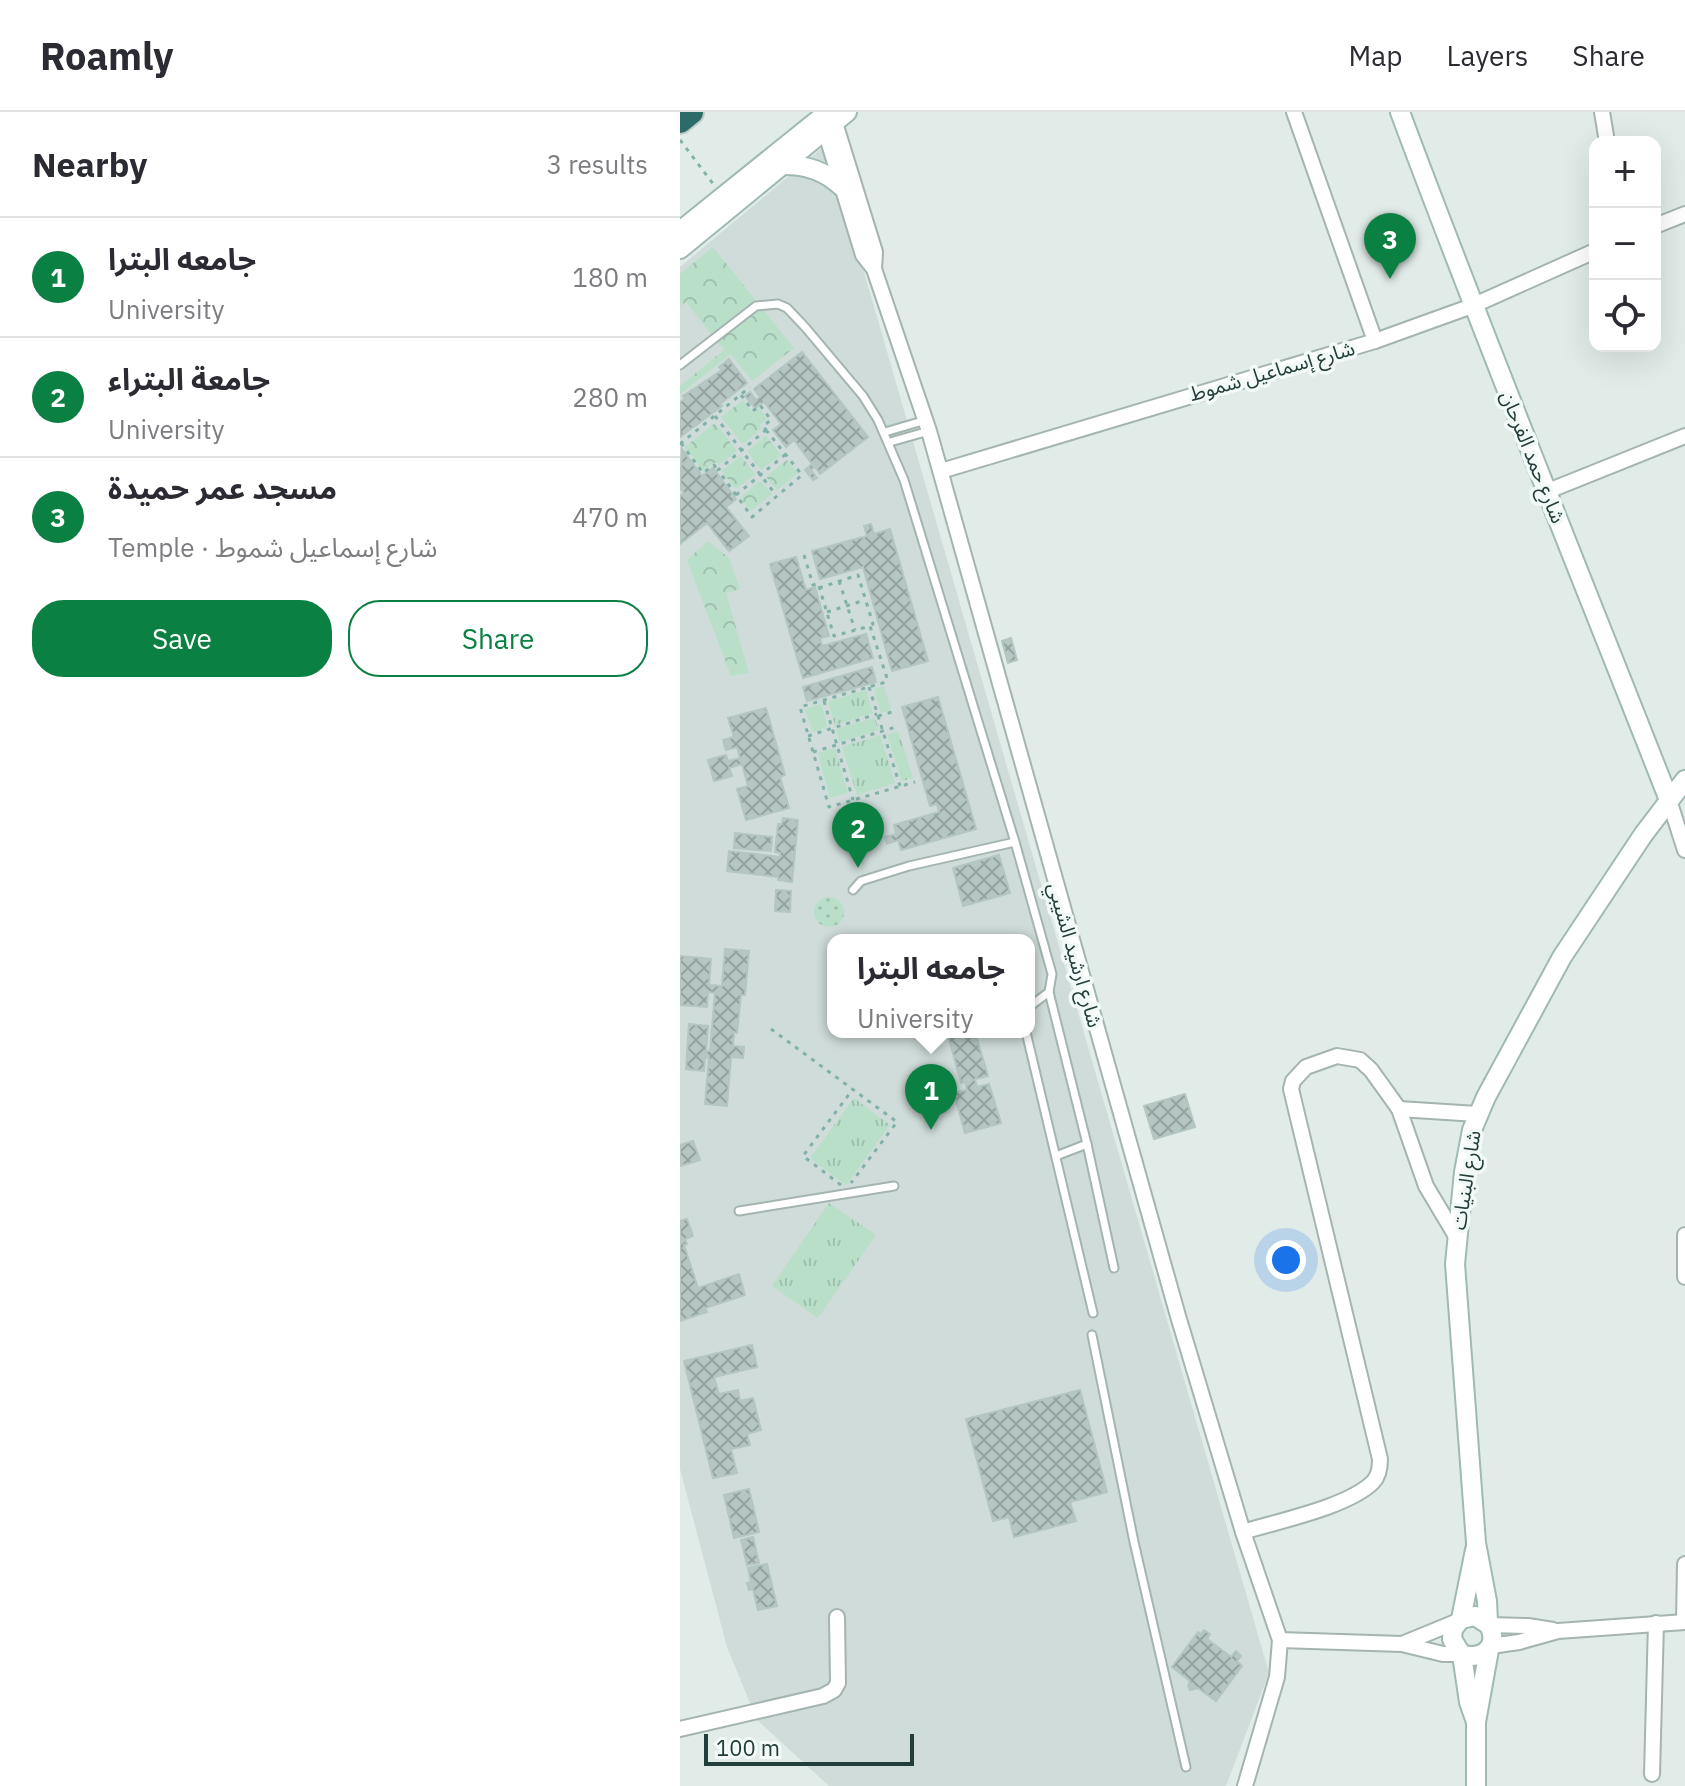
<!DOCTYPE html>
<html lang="en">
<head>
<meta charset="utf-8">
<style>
	:root { --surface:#fff; --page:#f2f2f3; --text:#2b2b33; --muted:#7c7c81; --line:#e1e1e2; --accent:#0b8043 }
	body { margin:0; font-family:"IBM Plex Sans","Noto Sans Arabic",sans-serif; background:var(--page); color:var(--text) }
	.controls { position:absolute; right:24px; top:24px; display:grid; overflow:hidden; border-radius:16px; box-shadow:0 8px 32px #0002 }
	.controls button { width:72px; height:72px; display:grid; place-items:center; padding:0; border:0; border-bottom:2px solid var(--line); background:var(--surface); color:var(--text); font:40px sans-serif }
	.scale { position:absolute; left:24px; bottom:20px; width:210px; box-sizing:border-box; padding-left:8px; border:4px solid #213e3b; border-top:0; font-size:22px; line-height:28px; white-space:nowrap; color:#213e3b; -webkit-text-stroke:6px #f2f9f6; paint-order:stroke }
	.you { position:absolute; left:606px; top:1148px; width:28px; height:28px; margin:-20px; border:6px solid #fff; border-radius:50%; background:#1a73e8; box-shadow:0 0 0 12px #1a73e833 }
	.badge { display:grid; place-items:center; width:52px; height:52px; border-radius:50%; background:var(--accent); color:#fff; font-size:26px; font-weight:700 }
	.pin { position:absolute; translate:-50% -66px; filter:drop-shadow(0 2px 4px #0008) }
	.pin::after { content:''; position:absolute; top:42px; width:28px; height:24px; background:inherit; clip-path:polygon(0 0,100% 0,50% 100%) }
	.popup { position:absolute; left:147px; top:822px; width:208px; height:104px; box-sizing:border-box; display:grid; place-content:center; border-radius:16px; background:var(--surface); filter:drop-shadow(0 2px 6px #0005); font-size:26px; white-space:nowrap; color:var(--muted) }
	.popup b { font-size:30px; color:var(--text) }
	.popup::after { content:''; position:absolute; left:50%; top:100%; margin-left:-16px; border:16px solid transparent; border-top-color:var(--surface) }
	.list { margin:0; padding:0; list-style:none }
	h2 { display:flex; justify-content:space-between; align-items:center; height:104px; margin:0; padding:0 32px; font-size:34px }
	h2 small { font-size:26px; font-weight:400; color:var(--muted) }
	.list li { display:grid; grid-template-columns:52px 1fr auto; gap:24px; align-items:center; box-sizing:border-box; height:120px; padding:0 32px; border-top:2px solid var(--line) }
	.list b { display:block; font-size:30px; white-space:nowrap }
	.list p { margin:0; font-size:26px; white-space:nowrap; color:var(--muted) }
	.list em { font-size:26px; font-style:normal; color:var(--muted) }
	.actions { display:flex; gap:16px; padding:24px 32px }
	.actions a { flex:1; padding:18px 0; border:2px solid var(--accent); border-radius:32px; text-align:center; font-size:28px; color:var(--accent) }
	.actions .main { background:var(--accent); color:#fff }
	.icon { flex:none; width:44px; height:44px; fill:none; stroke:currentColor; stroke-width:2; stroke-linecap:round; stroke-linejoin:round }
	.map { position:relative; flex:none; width:1005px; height:1674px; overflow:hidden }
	header { display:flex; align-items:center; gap:48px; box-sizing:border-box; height:112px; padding:0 40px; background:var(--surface); border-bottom:2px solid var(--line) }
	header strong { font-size:38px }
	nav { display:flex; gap:44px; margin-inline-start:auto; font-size:28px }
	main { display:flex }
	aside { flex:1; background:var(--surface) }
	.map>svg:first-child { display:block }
	.built { fill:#cfdcd9; fill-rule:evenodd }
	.grass { fill:url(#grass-tufts) }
	.forest { fill:url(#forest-crowns) }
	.park { fill:url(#park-dots) }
	.building { fill:url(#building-cross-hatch); stroke:#b3c6c2; stroke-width:2 }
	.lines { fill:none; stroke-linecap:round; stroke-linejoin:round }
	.lane-casing { stroke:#a4b4b1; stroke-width:11 }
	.street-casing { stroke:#a4b4b1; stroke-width:18 }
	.secondary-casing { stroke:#9fb9b4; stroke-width:22 }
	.highway-casing { stroke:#c1c9c8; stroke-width:28 }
	.path { stroke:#80b2aa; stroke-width:3; stroke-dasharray:4 6; stroke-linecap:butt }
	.lane { stroke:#fff; stroke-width:7 }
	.street { stroke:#fff; stroke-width:14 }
	.secondary { stroke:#fff; stroke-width:18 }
	.highway { stroke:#2b6c69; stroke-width:24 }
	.labels { text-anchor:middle; stroke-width:7; stroke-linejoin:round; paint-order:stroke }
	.street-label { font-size:20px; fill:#213e3b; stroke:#f2f9f6 }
</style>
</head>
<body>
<header>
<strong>Roamly</strong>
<nav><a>Map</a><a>Layers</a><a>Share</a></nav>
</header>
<main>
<aside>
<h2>Nearby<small>3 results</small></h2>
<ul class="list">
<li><span class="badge">1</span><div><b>جامعه البترا</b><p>University</p></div><em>180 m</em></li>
<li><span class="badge">2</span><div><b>جامعة البتراء</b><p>University</p></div><em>280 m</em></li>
<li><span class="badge">3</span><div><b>مسجد عمر حميدة</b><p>Temple · شارع إسماعيل شموط</p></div><em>470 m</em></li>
</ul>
<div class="actions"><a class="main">Save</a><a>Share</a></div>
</aside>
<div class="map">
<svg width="1005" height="1674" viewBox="0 0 1005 1674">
	<defs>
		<pattern id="grass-tufts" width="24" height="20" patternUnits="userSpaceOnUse" patternTransform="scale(2)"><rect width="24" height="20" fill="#b9dfc9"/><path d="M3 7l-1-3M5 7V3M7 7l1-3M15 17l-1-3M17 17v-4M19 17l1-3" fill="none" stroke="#9fc0ae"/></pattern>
		<pattern id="forest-crowns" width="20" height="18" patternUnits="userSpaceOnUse" patternTransform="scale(2)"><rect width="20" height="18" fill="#b9dfc9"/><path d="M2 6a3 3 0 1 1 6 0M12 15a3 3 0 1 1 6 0" fill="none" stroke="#9fc0ae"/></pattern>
		<pattern id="park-dots" width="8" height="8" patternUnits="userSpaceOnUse" patternTransform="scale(2)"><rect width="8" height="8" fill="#b9dfc9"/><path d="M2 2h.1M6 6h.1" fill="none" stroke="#9fc0ae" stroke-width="1.8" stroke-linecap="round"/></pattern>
		<pattern id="building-cross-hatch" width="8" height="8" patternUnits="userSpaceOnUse" patternTransform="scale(2)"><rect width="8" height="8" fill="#b6c7c3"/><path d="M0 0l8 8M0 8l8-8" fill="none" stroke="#94a3a0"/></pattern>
	</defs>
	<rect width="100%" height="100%" fill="#e1ece9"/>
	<path class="built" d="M147,32l442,1529 -43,113h-397l-72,-66 -30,-73 -47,-178v-1202zM153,828h196v92h-196z"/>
	<g class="grass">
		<polygon points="204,574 211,598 201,601 194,577"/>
		<polygon points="186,578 193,601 155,613 148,590"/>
		<polygon points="141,592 148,615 133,620 125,597"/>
		<polygon points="195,606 199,618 160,630 156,617"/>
		<polygon points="218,619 233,666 222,669 207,623"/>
		<polygon points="200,623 215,671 177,683 162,635"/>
		<polygon points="155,636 168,681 150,686 138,641"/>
		<polygon points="174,986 210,1013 166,1073 130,1046"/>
		<polygon points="149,1091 196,1123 138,1206 92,1174"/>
	</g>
	<g class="forest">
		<polygon points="33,135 114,236 72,269 51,242 0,282 0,274 44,238 6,190 0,194 0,162"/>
		<polygon points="63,288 73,301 79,296 87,307 80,313 82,316 63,332 41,305"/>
		<polygon points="35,311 57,339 39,353 36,350 23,359 5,335"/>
		<polygon points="86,324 101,343 81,358 67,339"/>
		<polygon points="61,344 75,362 56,377 41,359"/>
		<polygon points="107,348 118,361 97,378 86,365"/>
		<polygon points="80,369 92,382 71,399 60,386"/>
		<polygon points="28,429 49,446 60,477 46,481 69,561 51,564 7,448"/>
	</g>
	<circle class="park" cx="149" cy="800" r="15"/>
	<g class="building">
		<polygon points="122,240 188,325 140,362 135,355 131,358 137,366 133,368 125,358 132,352 114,328 106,335 93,318 101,312 84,290 75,296 65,284 70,280 76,288 80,285 74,277"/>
		<polygon points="49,247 67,271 40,292 42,294 0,325 0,290 5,287 3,284 42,258 39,255"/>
		<polygon points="2,337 22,364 33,356 56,387 46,395 69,424 49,439 27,411 0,432 0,384 4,381 0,376"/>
		<polygon points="191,412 194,422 210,417 248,549 212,559 183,455 140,467 132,439 187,424 184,414"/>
		<polygon points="116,445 126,478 135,475 149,524 140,526 142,534 186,522 193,546 123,566 90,452"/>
		<polygon points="331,526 337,548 328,551 322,529"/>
		<polygon points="192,555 196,570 127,589 123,575"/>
		<polygon points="258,585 296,717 221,738 218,728 207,732 205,725 216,722 214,713 259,700 257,692 250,694 222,595"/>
		<polygon points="86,596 105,663 100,665 109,696 66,708 57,677 68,674 62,652 49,656 52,664 34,669 28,648 46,643 48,649 60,646 57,635 46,638 43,628 54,625 48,606"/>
		<polygon points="103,706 118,708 112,770 98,768 98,765 47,759 49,739 100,745 100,741 95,740 98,712 102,712"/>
		<polygon points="55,721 92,725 91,739 54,736"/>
		<polygon points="319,743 330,781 283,794 273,756"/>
		<polygon points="96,778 111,779 110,800 95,799"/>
		<polygon points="45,837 69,839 65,883 61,883 57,921 54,920 53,934 64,935 63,946 51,945 47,994 25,992 29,946 25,945 24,959 6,957 9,912 28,914 26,939 30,939 35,881 28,880 27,895 0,893 0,844 31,847 29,873 42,874"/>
		<polygon points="267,920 295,920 308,964 295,967 297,975 309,972 321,1011 285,1021 274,981 287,978 285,970 281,971"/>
		<polygon points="505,982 515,1015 474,1027 464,994"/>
		<polygon points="13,1029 20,1048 0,1054 0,1033"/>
		<polygon points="7,1107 13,1124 5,1127 7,1132 4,1133 18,1176 59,1162 65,1183 25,1196 27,1200 0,1209 0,1109"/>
		<polygon points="72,1233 77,1255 34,1265 39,1282 58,1278 60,1289 73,1286 81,1318 67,1322 70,1333 51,1337 57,1361 33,1366 4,1249"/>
		<polygon points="400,1278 427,1380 390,1390 396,1409 334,1425 329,1405 313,1409 286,1307"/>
		<polygon points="69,1377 79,1420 54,1426 44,1383"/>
		<polygon points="73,1425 79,1451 67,1453 61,1428"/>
		<polygon points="87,1452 97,1494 78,1498 73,1477 69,1478 67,1471 71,1470 68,1456"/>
		<polygon points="524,1518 530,1522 527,1527 551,1545 556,1539 561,1544 557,1549 562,1554 536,1589 518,1576 510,1578 508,1574 510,1569 492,1555 518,1520 521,1522"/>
	</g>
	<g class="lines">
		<g class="lane-casing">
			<g id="lane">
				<polyline points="0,253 76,194 98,192 107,196 125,215 183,284 198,308 224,368 335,730 372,862 369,880 349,895"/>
				<polyline points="205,320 246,308"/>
				<polyline points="210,330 249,319"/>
				<polyline points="173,778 181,769 229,754 335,730"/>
				<polyline points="369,880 407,1032 434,1156"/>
				<polyline points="346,920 413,1201"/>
				<polyline points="376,1044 407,1032"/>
				<polyline points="59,1099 214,1074"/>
				<polyline points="412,1223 454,1430 506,1655"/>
			</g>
		</g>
		<g class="street-casing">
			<g id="street">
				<polyline points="614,0 695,229"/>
				<polyline points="922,0 927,30"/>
				<polyline points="152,1 195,140 194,157"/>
				<polyline points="143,12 183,143 194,157 249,319 498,1204 563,1420 600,1528 597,1565 565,1674"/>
				<polyline points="975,114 1005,102"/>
				<polyline points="261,359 695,229 792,194 915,139"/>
				<polyline points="868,379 1005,324"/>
				<polyline points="989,688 1005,738"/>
				<polyline points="719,997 797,1002"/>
				<polyline points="1005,1123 1005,1165"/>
				<path d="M563,1420c35,-11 105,-25 130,-50 6,-6 7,-15 7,-23l-89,-370 2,-8 13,-14 31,-11 23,4 11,10 28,39 27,77 31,52"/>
				<polyline points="1004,1510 1005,1452"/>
				<polyline points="809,1513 848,1514 873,1518"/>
				<polyline points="600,1528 722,1532 763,1542 781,1542"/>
				<polyline points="722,1532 778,1509"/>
				<polyline points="811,1534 839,1530 878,1519 1005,1510"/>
				<polyline points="0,1617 143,1584 154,1578 158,1571 157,1505"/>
				<polyline points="972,1662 976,1511"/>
			</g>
		</g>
		<g class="secondary-casing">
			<g id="secondary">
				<path d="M720,0c86,231 179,459 269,688"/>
				<path d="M104,53c23,0 41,6 58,22"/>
				<polyline points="0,119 148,0"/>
				<polyline points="0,137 167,0"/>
				<path d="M781,1507l14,-3 14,9c11,22 -7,36 -28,29l-9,-15 1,-10 8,-10 14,-69"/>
				<polyline points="808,1510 807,1489 796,1431 775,1152 784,1060 792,1018 806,985 882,845 963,723 1005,668"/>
				<polyline points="782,1543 789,1590 796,1610"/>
				<polyline points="796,1674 796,1610 809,1538"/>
			</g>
		</g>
		<g class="highway-casing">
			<polyline id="highway" points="0,9 11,0"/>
		</g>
		<g class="path">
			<polyline points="0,28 34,73"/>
			<polyline points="61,283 73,299 80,293 91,308 83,314 86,318"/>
			<polyline points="35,304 96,383"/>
			<polygon points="86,318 122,363 72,405 38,358"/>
			<polyline points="1,331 23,361 34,353 37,357"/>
			<polyline points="0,332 70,275"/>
			<polyline points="56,383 106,342"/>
			<polyline points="124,443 133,473 138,471 154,524 190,514 207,566 206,570 120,595 149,695 235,670"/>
			<polyline points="159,469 175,518"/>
			<polyline points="139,476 178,463 193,512 190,514"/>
			<polyline points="147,500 185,488"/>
			<polyline points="189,575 220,674"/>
			<polyline points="144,589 173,688"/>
			<polyline points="198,604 212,600"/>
			<polyline points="128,624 197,602"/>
			<polyline points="133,640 216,615"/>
			<polyline points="91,917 217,1010 171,1071"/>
			<polyline points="161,1073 123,1044 173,977"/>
		</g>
		<use href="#lane" class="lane"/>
		<use href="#street" class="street"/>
		<use href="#secondary" class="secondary"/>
		<use href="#highway" class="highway"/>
	</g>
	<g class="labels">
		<g class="street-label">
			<text transform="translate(592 259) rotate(-16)" y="7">شارع إسماعيل شموط</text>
			<text transform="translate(853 345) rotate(68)" y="7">شارع حمد الفرحان</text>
			<text transform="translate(395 843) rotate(74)" y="7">شارع ارشيد الشيبي</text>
			<text transform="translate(786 1068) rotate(-81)" y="7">شارع البنيات</text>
		</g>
	</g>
</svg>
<div class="controls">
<button>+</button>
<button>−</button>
<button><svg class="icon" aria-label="locate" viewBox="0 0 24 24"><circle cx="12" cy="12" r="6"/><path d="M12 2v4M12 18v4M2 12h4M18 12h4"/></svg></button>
</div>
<div class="scale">100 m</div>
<div class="you"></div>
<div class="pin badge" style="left:251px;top:1018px">1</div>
<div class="popup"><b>جامعه البترا</b>University</div>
<div class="pin badge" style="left:178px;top:756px">2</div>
<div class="pin badge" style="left:710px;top:167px">3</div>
</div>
</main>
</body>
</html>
